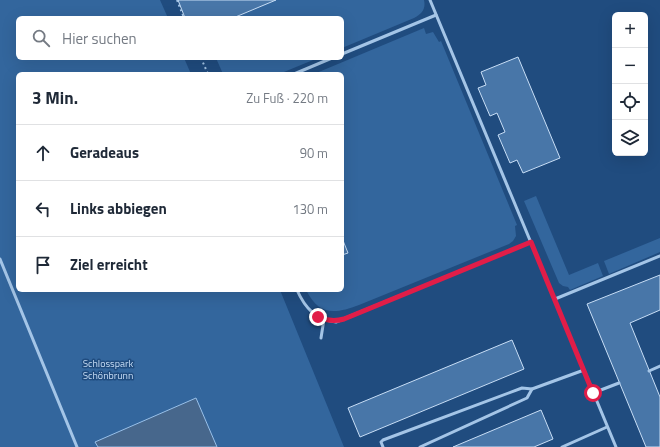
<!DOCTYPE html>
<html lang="de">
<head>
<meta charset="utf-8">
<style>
	:root { --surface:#fff; --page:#f6f6f7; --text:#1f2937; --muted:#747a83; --line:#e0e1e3 }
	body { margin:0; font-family:"Titillium Web",sans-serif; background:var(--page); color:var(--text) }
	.controls { position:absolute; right:12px; top:12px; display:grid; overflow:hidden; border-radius:6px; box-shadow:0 4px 16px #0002 }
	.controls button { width:36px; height:36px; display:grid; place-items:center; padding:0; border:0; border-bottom:1px solid var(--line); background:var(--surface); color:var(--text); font:20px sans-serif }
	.stop { position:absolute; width:12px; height:12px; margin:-9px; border:3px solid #e11d48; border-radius:50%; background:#fff }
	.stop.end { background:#e11d48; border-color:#fff; box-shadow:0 1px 4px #0008 }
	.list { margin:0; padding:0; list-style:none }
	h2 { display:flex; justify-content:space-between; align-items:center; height:52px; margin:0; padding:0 16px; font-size:17px }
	h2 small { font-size:13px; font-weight:400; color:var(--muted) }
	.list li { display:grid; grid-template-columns:26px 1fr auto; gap:12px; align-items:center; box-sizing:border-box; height:56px; padding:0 16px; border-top:1px solid var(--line) }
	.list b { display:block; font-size:15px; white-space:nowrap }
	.list em { font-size:13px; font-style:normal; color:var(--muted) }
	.icon { flex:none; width:22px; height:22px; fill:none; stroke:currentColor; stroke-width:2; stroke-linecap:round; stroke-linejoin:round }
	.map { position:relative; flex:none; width:660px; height:447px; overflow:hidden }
	.search { position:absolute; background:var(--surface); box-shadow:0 4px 16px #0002; left:16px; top:16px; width:328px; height:44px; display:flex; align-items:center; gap:10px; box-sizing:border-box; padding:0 14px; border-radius:6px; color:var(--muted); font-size:15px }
	.panel { position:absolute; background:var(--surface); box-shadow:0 4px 16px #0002; left:16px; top:72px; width:328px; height:220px; border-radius:6px }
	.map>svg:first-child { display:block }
	.green { fill:#33669d }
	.water { fill:#47678c; stroke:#98c0e9 }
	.building { fill:#4876a8; stroke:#c8def6 }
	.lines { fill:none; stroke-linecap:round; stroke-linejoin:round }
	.path { stroke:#a4c5e7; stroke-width:2; stroke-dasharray:2 3; stroke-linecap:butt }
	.service { stroke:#a4c5e7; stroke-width:3 }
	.route { stroke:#e11d48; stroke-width:5 }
	.labels { text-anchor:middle; stroke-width:3; stroke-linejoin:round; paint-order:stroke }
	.park-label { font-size:10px; fill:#c8def6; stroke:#204c7f }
</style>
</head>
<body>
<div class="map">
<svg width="660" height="447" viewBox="0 0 660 447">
	<rect width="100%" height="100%" fill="#204c7f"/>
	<g class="green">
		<polygon points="0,0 160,0 168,18 18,18 18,58 184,58 191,74 18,74 18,290 280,290 344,447 0,447"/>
		<path d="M276,0h148c2,9 -2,14 -10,18l-72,30v-30h-109z"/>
		<path d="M424,28l2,6 7,-2 6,10 2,-1 76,184 -2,1 1,10 -3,5 -4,3 -150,61c-24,9 -40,11 -53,-15h36v-35l6,-2 -6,-15v-164h-28z"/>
		<polygon points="216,58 318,58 279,74 223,74"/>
		<polygon points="536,196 569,275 598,263 603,276 570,290 568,287 563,286 559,283 524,201"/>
		<polygon points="660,238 660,252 609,274 604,261"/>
	</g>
	<polygon class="water" points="196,398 217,447 98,447 95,442"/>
	<g class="building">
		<polygon points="178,0 276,0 233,18 185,18"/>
		<polygon points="518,57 560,158 523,173 517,160 510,163 498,135 505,132 497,113 490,116 478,88 486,85 481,72"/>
		<polygon points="342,238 348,253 342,255"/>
		<polygon points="660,275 660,310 630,323 660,397 660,447 646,447 587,304"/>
		<polygon points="512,340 524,369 360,437 348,408"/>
		<polygon points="541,410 553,439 534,447 453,447"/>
	</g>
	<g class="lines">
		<g class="path">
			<polyline points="177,0 184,18"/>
			<polyline points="201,58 208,74"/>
		</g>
		<g class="service">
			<polyline points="430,0 616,447"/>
			<polyline points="342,54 436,15"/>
			<polyline points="294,74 332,58"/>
			<polyline points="0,259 77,447"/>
			<path d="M297,290c8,18 19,30 39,32l195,-80"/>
			<polyline points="555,299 660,256"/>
			<polyline points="321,338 324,319"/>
			<polyline points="649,371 660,366"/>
			<polyline points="593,393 619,383"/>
			<polyline points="383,447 381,442 383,440 522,388 532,389 584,370"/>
			<polyline points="420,447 527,398 532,389"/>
			<polyline points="562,447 607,427"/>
		</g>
	</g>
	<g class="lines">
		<path class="route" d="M318,317c9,4 16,5 26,2l187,-77 62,151"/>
	</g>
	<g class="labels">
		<g class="park-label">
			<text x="108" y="367">Schlosspark<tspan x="108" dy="12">Schönbrunn</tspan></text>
		</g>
	</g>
</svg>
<div class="controls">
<button>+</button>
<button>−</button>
<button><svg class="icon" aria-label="locate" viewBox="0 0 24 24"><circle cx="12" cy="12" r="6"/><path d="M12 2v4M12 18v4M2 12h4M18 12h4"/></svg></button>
<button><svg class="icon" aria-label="layers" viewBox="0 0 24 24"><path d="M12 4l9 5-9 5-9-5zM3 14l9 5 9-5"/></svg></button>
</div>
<div class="stop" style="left:593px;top:393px"></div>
<div class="stop end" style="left:318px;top:317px"></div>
<div class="search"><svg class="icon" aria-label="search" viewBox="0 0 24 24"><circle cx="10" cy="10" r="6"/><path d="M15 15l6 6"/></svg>Hier suchen</div>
<section class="panel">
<h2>3 Min.<small>Zu Fuß · 220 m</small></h2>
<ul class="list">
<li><svg class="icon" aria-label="ahead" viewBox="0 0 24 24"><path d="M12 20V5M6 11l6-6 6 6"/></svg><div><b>Geradeaus</b></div><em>90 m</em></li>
<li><svg class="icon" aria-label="left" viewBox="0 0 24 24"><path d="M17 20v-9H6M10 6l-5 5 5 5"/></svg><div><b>Links abbiegen</b></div><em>130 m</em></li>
<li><svg class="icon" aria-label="arrive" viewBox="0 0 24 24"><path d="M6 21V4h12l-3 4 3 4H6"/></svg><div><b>Ziel erreicht</b></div></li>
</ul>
</section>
</div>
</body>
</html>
